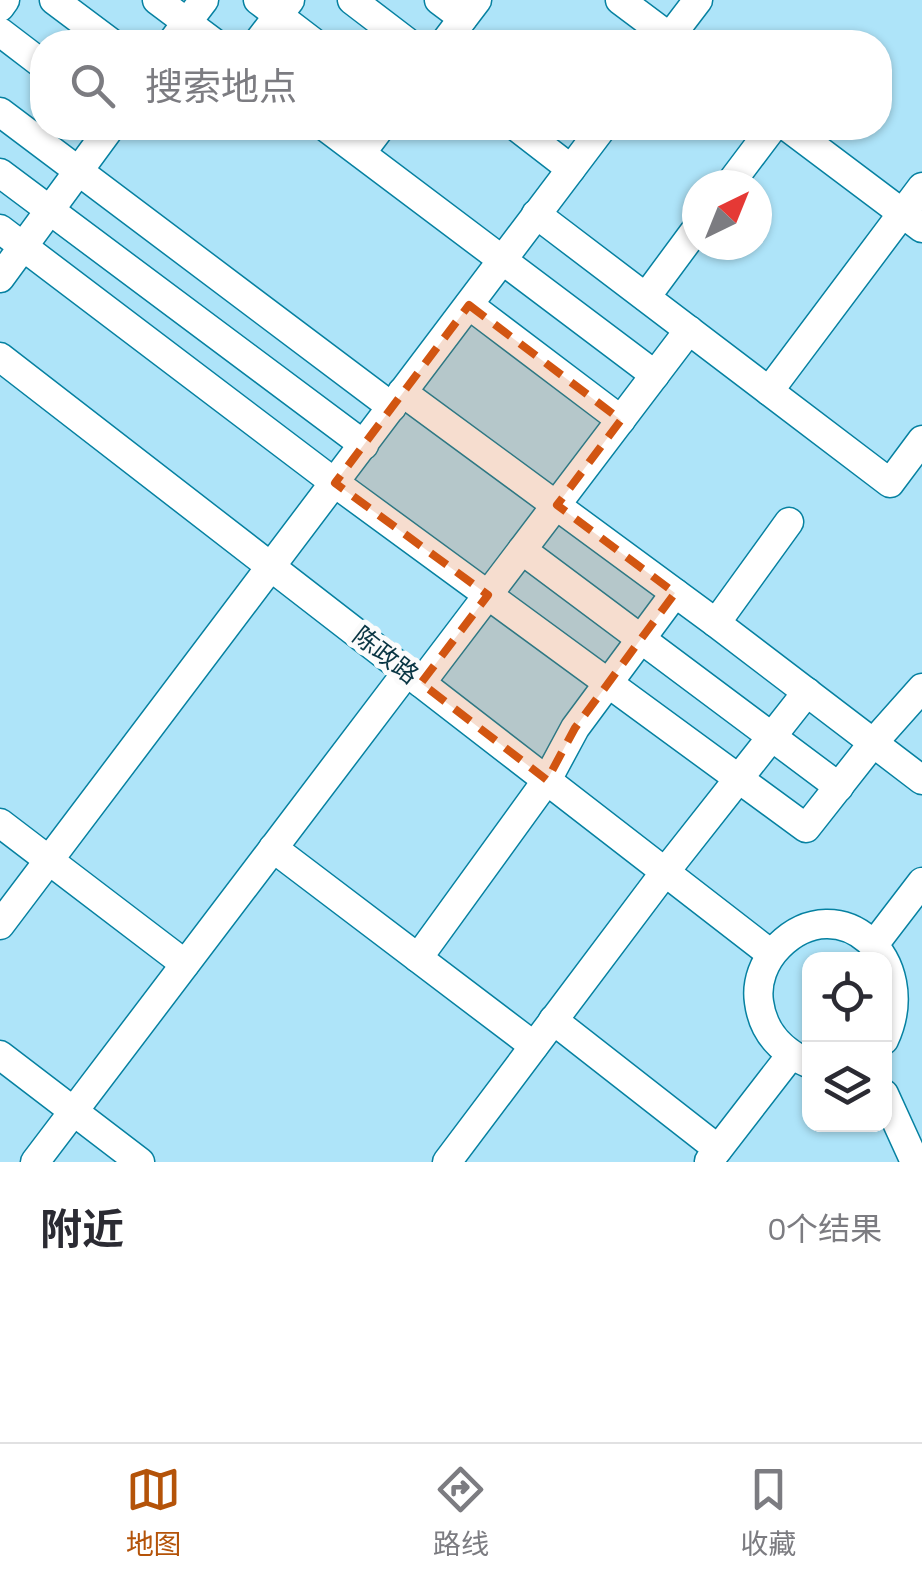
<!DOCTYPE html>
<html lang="zh">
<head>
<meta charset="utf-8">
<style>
	:root { --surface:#fff; --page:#f2f2f3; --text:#2b2b33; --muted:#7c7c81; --line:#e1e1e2; --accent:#b45309 }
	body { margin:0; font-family:"Titillium Web","Noto Sans SC",sans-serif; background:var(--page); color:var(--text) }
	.controls { position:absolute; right:30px; bottom:30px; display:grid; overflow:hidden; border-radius:20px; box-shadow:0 2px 8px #0004 }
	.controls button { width:90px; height:90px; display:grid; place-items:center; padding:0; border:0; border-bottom:2px solid var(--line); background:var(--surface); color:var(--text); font:50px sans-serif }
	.compass { position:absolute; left:682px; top:170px; width:90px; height:90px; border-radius:50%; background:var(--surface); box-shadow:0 2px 8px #0004; rotate:43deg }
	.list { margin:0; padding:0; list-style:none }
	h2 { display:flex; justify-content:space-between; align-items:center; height:130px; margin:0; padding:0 40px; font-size:42px }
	h2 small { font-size:32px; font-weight:400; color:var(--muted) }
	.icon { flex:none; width:55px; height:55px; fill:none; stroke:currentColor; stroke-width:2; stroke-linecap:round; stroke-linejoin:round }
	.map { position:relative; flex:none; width:922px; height:1162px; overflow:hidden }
	.search { position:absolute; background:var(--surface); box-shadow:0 2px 8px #0004; left:30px; right:30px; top:30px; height:110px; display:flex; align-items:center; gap:25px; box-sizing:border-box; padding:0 35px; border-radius:40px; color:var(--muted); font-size:38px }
	.sheet { height:280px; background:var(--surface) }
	nav { display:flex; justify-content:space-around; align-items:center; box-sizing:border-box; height:140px; border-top:2px solid var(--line); background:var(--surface); font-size:28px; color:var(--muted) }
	nav a { display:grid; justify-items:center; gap:5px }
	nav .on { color:var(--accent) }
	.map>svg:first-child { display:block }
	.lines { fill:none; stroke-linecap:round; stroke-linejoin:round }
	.minor-casing { stroke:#0681a1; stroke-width:31 }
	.minor { stroke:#fff; stroke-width:28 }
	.marked { fill:#d25511; fill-opacity:0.2; stroke:#d25511; stroke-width:8; stroke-dasharray:20 12; stroke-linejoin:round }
	.labels { text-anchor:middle; stroke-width:10; stroke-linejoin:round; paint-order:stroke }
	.street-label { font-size:25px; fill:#083442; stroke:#fbfbfb }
</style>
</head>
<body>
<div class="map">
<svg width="922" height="1162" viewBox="0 0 922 1162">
	<rect width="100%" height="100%" fill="#aee4f9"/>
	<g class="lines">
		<g class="minor-casing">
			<g id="minor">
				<polyline points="54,0 110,42"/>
				<polyline points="157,0 213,42"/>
				<polyline points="258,0 313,42"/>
				<polyline points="352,0 407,42"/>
				<polyline points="439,0 463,18"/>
				<polyline points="620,0 676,42"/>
				<polyline points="0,7 5,0"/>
				<polyline points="0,32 42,64"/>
				<polyline points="172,42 204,0"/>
				<polyline points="258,42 290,0"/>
				<polyline points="445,42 477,0"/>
				<polyline points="666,42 698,0"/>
				<polyline points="0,112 392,407"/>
				<polyline points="327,128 655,375"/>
				<polyline points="518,128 571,169"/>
				<polyline points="789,128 922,228"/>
				<polyline points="361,153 380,128"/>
				<polyline points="0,173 364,445"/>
				<polyline points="729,185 772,128"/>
				<polyline points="536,214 890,483 922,440"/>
				<polyline points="0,229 335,483 806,828 873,743 922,688"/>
				<polyline points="0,278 110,128"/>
				<polyline points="646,297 697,228"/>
				<polyline points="469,305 621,420"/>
				<polyline points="0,357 771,954"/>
				<polyline points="769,391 922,187"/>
				<polyline points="402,392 716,623 922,780"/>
				<polyline points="522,550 839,787"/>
				<polyline points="716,623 789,522"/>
				<polyline points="421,683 689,330"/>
				<polyline points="0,823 185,964"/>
				<polyline points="273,848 534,1046"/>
				<polyline points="0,925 602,128"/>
				<polyline points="876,942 922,882"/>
				<polyline points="418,958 547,780 575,728 675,593"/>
				<polyline points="553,1020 718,1149"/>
				<polyline points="0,1055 140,1162"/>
				<path d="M810,1064c-28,-12 -47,-31 -51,-62 -3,-20 5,-41 20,-56 60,-60 143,13 105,94"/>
				<polyline points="884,1094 915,1162"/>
				<polyline points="709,1161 791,1055"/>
				<polyline points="35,1162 407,672"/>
				<polyline points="447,1162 665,872 807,692"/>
			</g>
		</g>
		<use href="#minor" class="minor"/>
	</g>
	<path class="marked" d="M469,305l152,115 -64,85 118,88 -100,135 -28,52 -126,-97 67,-88 -153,-112z"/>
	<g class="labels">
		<g class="street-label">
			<text transform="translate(386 655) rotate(38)" y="9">陈政路</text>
		</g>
	</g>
</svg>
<div class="controls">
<button><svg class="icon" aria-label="locate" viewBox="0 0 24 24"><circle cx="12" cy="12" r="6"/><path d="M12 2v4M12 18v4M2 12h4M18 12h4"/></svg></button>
<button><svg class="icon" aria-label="layers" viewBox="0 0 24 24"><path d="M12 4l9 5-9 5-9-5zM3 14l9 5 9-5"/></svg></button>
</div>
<svg class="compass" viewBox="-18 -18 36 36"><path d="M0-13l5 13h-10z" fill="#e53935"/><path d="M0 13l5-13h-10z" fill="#7c7c81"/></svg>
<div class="search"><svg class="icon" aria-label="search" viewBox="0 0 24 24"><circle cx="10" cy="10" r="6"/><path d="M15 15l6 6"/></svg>搜索地点</div>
</div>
<section class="sheet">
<h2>附近<small>0个结果</small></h2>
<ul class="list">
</ul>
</section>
<nav>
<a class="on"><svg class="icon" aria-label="map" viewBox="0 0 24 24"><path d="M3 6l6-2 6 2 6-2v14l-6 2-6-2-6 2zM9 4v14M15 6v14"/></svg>地图</a>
<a><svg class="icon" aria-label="directions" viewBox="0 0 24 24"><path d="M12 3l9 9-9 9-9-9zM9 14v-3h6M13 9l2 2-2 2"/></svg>路线</a>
<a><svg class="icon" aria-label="saved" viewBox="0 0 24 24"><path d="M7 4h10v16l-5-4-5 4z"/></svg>收藏</a>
</nav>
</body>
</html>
